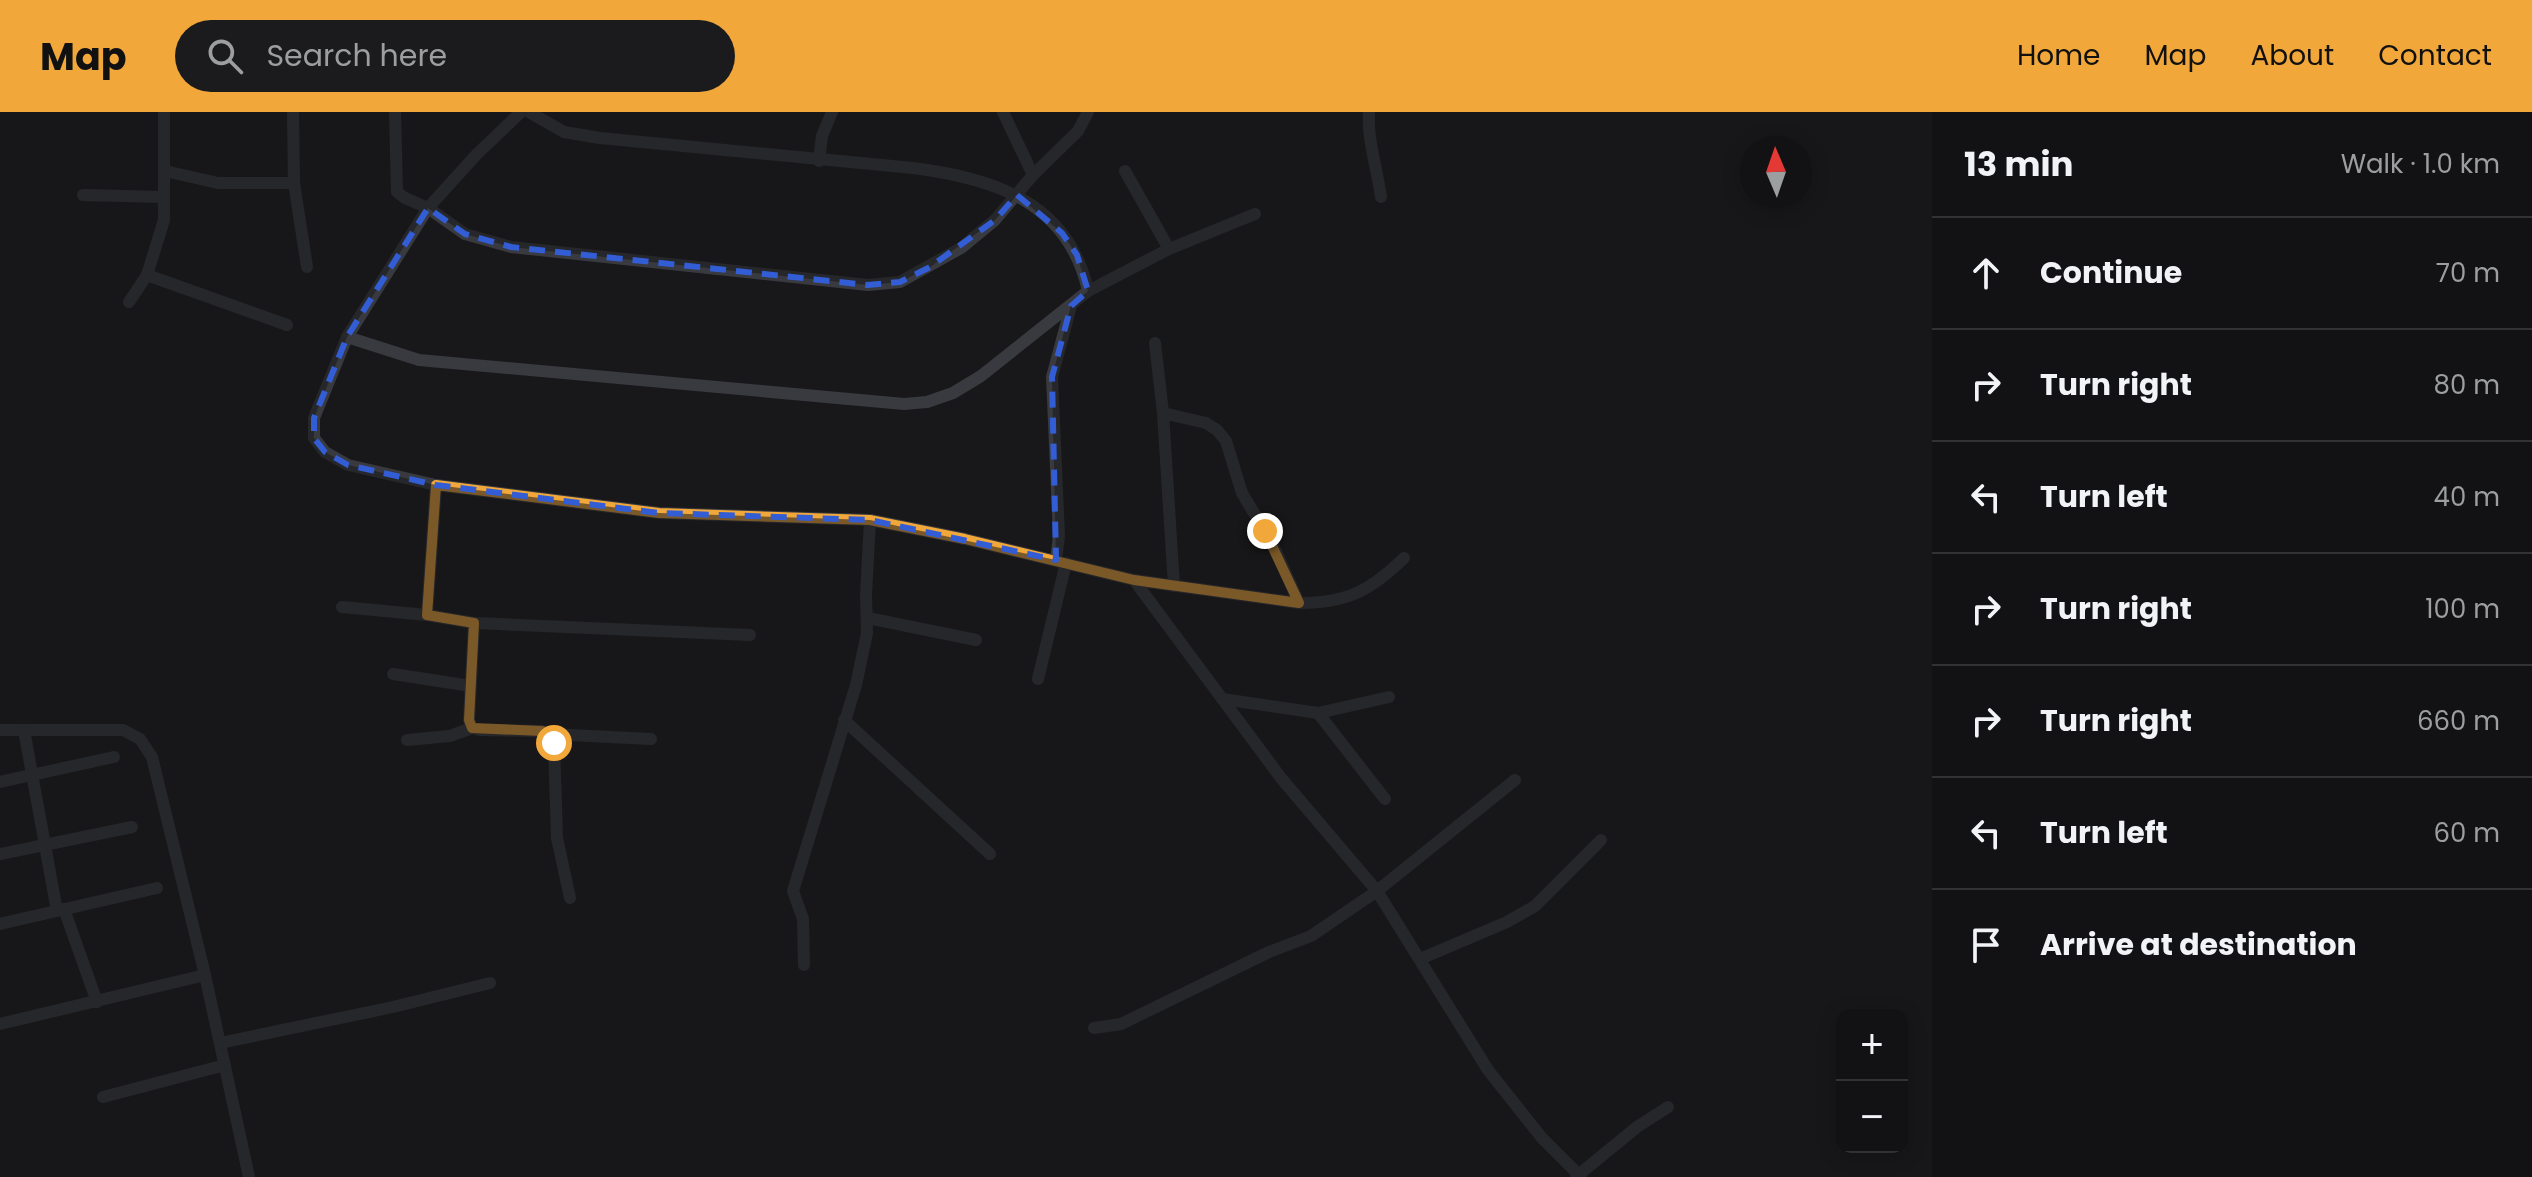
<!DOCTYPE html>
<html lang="en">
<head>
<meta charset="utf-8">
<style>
	:root { --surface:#121214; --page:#1b1b1d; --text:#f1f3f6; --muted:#9c9ea0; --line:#313234; --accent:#f1a739 }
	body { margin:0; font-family:Poppins,sans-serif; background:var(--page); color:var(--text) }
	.controls { position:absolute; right:24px; bottom:24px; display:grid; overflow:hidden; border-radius:16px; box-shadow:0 4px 20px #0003 }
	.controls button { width:72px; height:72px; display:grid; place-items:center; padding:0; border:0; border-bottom:2px solid var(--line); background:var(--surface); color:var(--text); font:40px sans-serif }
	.compass { position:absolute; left:1740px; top:24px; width:72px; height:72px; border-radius:50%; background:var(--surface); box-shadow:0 4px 20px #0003; rotate:358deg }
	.stop { position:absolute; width:24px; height:24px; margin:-18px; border:6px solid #f1a739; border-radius:50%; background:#fff }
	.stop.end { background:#f1a739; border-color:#fff; box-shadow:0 2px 8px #0008 }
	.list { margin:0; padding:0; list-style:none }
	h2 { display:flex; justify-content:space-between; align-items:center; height:104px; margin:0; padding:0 32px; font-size:34px }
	h2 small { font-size:26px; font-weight:400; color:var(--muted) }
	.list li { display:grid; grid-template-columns:52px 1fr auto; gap:24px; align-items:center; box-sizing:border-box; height:112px; padding:0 32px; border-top:2px solid var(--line) }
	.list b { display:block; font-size:30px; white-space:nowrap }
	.list em { font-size:26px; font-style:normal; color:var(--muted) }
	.icon { flex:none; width:44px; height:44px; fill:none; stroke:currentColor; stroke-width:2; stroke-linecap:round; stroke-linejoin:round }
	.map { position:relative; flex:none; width:1932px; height:1065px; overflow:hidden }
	header { display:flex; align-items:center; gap:48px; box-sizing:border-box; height:112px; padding:0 40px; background:var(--accent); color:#111 }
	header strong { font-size:38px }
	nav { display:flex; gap:44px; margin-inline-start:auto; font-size:28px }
	.search { width:560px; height:72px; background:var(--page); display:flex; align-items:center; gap:20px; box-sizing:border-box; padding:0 28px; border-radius:44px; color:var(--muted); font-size:30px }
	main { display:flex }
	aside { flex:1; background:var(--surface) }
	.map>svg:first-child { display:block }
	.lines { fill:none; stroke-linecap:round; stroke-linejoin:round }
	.minor { stroke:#393a3f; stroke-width:12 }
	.route { stroke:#f1a739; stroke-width:10 }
	.marked { fill:none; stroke:#325dd4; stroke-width:6; stroke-dasharray:16 10; stroke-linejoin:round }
</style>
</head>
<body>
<header>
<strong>Map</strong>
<div class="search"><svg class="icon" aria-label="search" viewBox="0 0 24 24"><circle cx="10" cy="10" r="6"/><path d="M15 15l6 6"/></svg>Search here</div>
<nav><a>Home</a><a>Map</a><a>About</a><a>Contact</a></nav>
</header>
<main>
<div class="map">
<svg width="1932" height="1065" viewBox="0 0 1932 1065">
	<rect width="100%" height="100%" fill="#18181a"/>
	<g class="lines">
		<g class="minor">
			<polyline points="293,0 294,71 307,155"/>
			<polyline points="395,0 397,80 405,86 428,96 465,122 511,135 868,173 900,170 961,136 995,108 1033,63 1078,19 1088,0"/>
			<path d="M521,0l-45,43 -48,53 -81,129 -33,81v20l11,14 23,13 88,20 223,28 211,7 95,19 169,41 165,23c48,0 71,-12 105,-45"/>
			<path d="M529,0l35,20 36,6 313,30c80,10 156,34 175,123"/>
			<polyline points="1003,0 1033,63"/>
			<path d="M1369,0c-2,27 8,56 12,85"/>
			<polyline points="819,49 822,24 832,0"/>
			<polyline points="165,59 218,71 294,71"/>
			<polyline points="1125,59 1169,137"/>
			<polyline points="83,83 164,85"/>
			<polyline points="147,163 287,213"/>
			<polyline points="129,190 147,163 164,108 164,0"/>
			<polyline points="347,225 419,248 904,292 927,290 953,281 981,264 1088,179 1169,137 1255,102"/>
			<polyline points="1155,231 1163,301 1174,474"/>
			<polyline points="1163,301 1206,311 1217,318 1226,329 1242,381 1273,433 1299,491"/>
			<polyline points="1056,448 1059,424 1052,265 1071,194"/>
			<polyline points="1134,468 1281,666 1377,779 1488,958 1542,1026 1581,1065"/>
			<polyline points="342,495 427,503 474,511 750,523"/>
			<polyline points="427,503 436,373"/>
			<polyline points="868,506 976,528"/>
			<polyline points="474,511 469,608 472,616 480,618 542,619 551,622 554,631 557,726 570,786"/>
			<polyline points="393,562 471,574"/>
			<polyline points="1038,567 1066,451"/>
			<polyline points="1222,587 1318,601 1389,585"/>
			<polyline points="1318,601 1385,687"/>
			<polyline points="844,608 990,742"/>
			<polyline points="0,618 123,618 140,627 152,645 205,863 249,1065"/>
			<polyline points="24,618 57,799"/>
			<polyline points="551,622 651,627"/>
			<polyline points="407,628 450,624 472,616"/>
			<polyline points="0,670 114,645"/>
			<polyline points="0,742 132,715"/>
			<polyline points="64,797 97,890"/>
			<polyline points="0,812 157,776"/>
			<polyline points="1420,847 1507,810 1535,794 1601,728"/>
			<polyline points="804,853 803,807 793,779 856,573 867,521 866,483 870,408"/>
			<polyline points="0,912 205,863"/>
			<polyline points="1094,916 1121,912 1269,840 1311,824 1377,779 1515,668"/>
			<polyline points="220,931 393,895 490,871"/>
			<polyline points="103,985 225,953"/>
			<polyline points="1576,1065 1637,1015 1668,995"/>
		</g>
	</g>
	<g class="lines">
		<polyline class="route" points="554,631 551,622 542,619 472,616 469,608 474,511 427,503 436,373 659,401 870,408 965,427 1134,468 1299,491 1265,419"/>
	</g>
	<path d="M0 0H1932V1065H0ZM1017,83l45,38 15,22 11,36 -17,15 -19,71 4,183 -186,-40 -211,-7 -223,-28 -88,-20 -23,-13 -11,-14v-20l33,-81 81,-129 37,26 46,13 357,38 32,-3 30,-15 65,-47z" fill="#18181a" fill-opacity=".55" fill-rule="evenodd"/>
	<path class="marked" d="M1017,83l45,38 15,22 11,36 -17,15 -19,71 4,183 -186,-40 -211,-7 -223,-28 -88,-20 -23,-13 -11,-14v-20l33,-81 81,-129 37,26 46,13 357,38 32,-3 30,-15 65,-47z"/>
</svg>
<div class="controls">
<button>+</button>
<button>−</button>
</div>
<svg class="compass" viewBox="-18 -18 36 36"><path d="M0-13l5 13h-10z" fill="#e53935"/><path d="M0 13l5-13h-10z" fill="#9c9ea0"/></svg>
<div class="stop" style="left:554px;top:631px"></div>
<div class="stop end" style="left:1265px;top:419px"></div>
</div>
<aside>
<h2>13 min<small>Walk · 1.0 km</small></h2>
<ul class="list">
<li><svg class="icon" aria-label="ahead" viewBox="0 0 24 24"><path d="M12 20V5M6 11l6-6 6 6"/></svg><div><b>Continue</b></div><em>70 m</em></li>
<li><svg class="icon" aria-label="right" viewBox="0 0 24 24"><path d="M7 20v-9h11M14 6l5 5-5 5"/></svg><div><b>Turn right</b></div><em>80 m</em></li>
<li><svg class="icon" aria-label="left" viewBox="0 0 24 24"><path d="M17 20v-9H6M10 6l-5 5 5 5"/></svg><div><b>Turn left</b></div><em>40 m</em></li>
<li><svg class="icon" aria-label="right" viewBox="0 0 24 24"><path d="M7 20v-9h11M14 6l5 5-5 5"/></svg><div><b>Turn right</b></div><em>100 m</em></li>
<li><svg class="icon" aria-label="right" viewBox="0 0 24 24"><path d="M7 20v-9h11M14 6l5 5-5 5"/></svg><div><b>Turn right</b></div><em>660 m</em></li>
<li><svg class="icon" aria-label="left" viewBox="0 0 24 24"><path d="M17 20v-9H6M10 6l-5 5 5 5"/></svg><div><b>Turn left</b></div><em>60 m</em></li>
<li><svg class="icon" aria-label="arrive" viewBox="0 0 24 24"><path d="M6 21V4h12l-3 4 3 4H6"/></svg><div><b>Arrive at destination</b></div></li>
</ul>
</aside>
</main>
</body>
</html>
